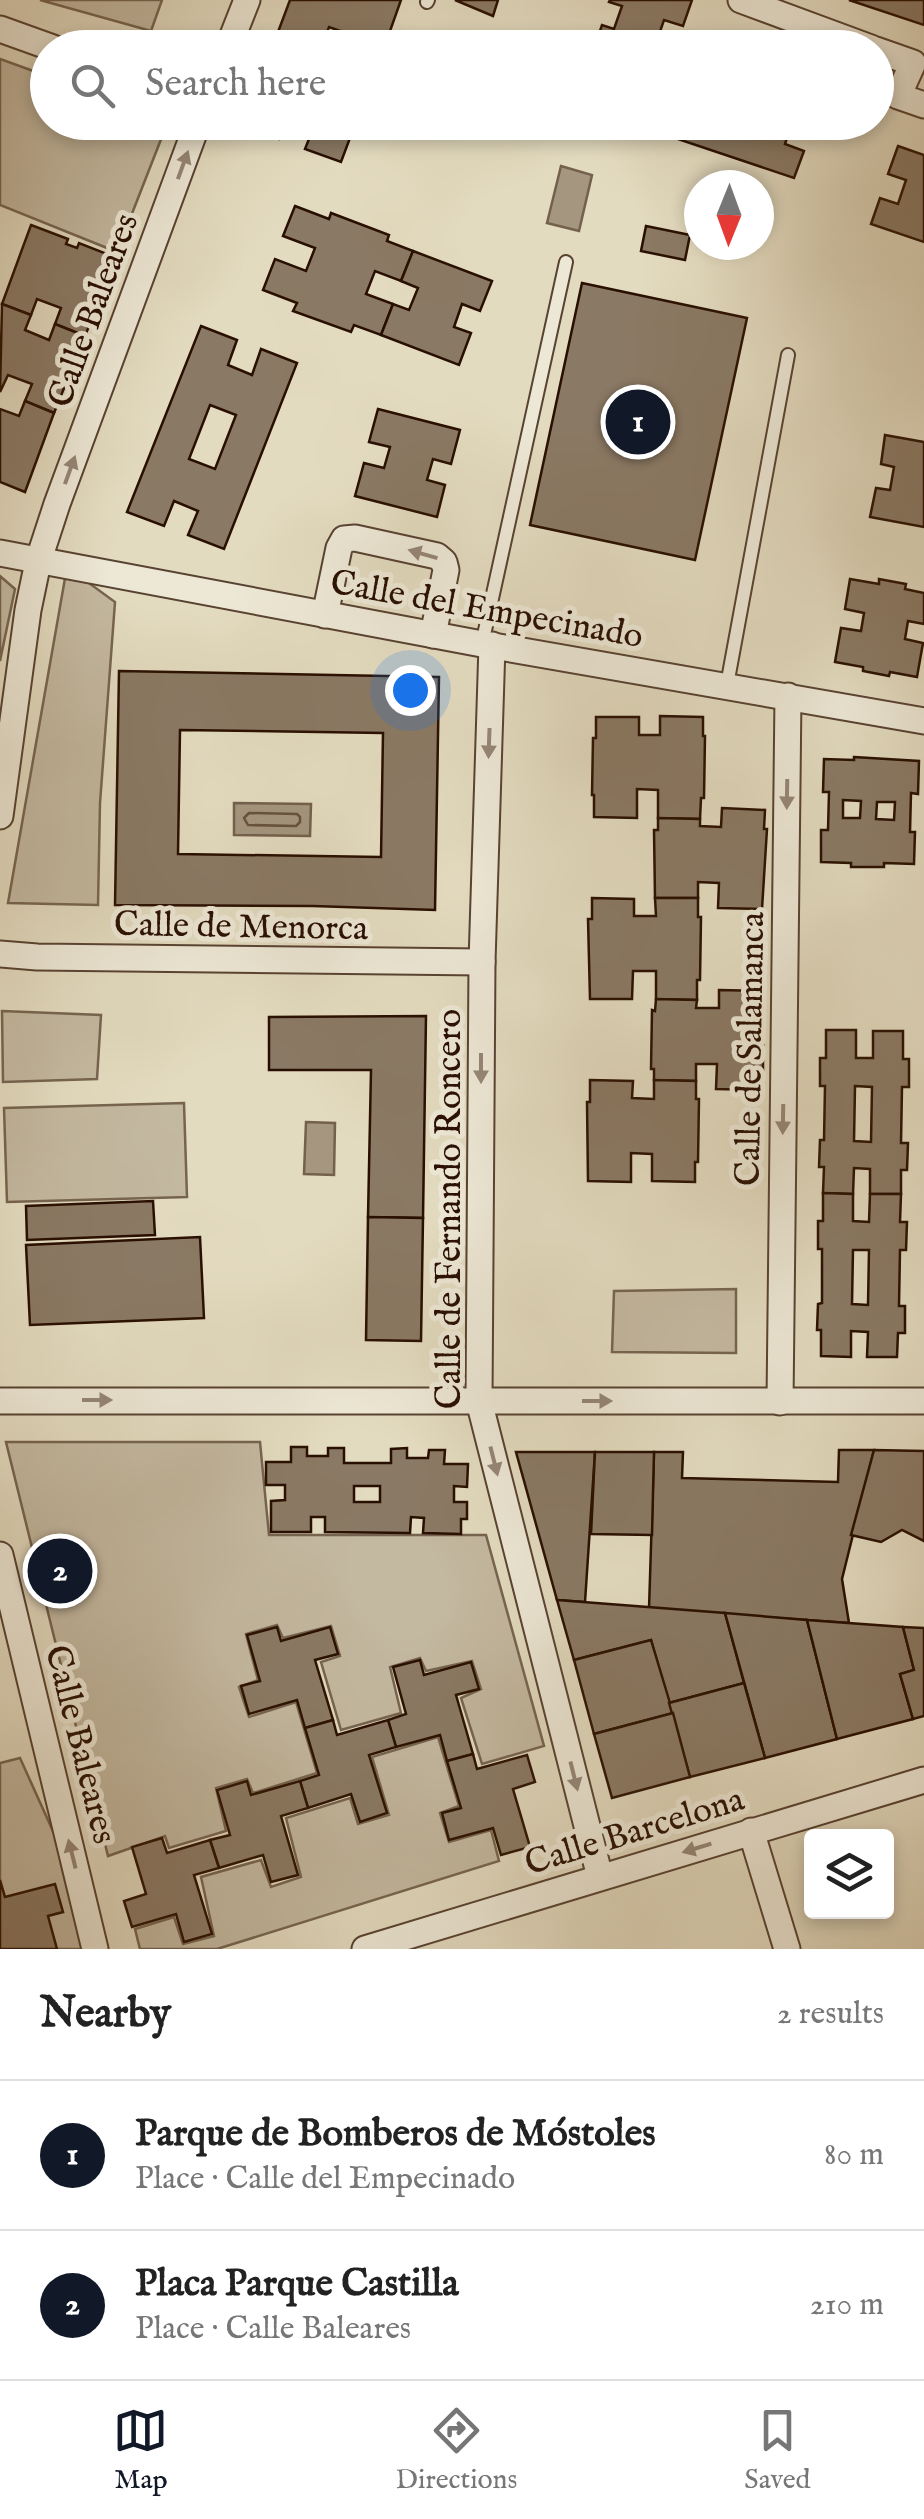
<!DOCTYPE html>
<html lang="en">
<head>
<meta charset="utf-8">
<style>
	:root { --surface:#fff; --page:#f2f2f2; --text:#222; --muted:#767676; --line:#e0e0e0; --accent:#111827 }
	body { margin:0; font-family:"IM FELL English",serif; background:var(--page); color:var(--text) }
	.controls { position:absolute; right:30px; bottom:30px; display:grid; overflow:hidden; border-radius:10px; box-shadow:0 5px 15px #0003 }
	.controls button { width:90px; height:90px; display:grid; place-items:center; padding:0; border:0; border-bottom:2px solid var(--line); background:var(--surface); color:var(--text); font:50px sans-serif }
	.compass { position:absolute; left:684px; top:170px; width:90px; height:90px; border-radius:50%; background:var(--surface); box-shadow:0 5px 15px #0003; rotate:181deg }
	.you { position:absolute; left:410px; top:690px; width:35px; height:35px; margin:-25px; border:8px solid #fff; border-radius:50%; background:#1a73e8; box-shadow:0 0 0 15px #1a73e833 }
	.badge { display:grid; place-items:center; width:65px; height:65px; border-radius:50%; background:var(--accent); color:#fff; font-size:32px; font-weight:700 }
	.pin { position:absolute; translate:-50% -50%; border:5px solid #fff; box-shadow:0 2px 10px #0006 }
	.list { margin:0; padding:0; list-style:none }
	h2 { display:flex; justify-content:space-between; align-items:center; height:130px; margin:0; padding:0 40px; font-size:42px }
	h2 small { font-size:32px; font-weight:400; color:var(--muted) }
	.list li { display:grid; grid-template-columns:65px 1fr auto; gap:30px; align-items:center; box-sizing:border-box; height:150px; padding:0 40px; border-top:2px solid var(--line) }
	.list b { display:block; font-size:38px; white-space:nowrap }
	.list p { margin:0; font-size:32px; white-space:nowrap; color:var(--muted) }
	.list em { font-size:32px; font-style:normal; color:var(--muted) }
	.icon { flex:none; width:55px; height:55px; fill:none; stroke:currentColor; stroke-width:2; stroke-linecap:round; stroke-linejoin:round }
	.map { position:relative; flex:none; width:924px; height:1949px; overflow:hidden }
	.search { position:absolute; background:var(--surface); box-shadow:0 5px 15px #0003; left:30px; right:30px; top:30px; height:110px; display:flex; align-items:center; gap:25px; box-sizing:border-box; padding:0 35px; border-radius:55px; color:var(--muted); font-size:38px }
	.sheet { height:430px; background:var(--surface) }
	nav { display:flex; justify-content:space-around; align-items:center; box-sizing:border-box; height:140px; border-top:2px solid var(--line); background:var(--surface); font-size:28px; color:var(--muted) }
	nav a { display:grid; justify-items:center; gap:5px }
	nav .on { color:var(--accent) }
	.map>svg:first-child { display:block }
	.green { fill:#c3b8a0; stroke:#766450; stroke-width:2.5 }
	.water { fill:#a4967f; stroke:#73604d; stroke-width:2.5 }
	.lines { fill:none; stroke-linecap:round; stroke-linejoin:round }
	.shore { stroke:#665240; stroke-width:2.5 }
	.building { fill:#8a7964; stroke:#290f01; stroke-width:2.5; fill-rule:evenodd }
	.service-casing { stroke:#584231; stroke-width:16 }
	.minor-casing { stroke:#584231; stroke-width:29 }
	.service { stroke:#ede8d6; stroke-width:12 }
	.minor { stroke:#ede8d6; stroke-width:25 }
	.oneway { fill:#958676 }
	.labels { text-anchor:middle; stroke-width:10; stroke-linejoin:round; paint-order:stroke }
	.street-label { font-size:35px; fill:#290f01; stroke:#ede8d6 }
</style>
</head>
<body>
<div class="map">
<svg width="924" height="1949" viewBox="0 0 924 1949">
	<rect width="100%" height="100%" fill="#e3dbc0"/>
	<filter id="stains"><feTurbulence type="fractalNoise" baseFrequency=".002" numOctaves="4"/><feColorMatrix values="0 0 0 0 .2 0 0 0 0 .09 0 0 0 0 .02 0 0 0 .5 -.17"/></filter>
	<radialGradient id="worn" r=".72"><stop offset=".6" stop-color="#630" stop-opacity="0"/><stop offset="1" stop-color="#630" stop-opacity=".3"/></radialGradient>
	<g class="green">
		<polygon points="40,0 162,0 151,31"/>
		<polygon points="0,59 47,76 48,122 164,123 165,129 117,252 0,205"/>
		<polygon points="67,567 115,602 100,803 98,905 8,903"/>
		<polygon points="0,576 15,589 0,661"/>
		<polygon points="2,1011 101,1015 97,1079 3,1082"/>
		<polygon points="184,1103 187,1197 7,1202 4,1108"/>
		<polygon points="736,1289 736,1353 612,1352 614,1291"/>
		<polygon points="6,1442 260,1442 269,1535 486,1535 544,1746 482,1764 461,1698 481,1689 472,1661 426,1671 420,1658 390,1667 401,1713 341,1730 321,1662 340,1656 331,1626 283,1638 277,1625 246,1634 258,1680 239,1687 249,1717 296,1702 317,1773 253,1793 247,1779 216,1788 226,1831 169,1848 165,1836 108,1856"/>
		<polygon points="438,1737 459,1806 440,1813 449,1842 491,1830 499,1861 217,1949 140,1949 135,1929 174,1917 183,1944 214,1936 201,1877 261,1860 271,1887 301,1877 286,1818 350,1798 358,1824 389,1815 372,1757"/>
		<polygon points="20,1758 61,1849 83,1949 0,1949 0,1763"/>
	</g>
	<g class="water">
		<polygon points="561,166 592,175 579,231 547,223"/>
		<polygon points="234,803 311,804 310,836 234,835"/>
		<polygon points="306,1122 335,1123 334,1175 304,1174"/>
	</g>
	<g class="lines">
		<polygon class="shore" points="249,813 297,814 300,817 300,822 296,826 248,825 244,818"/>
	</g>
	<g class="building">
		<polygon points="290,0 401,0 384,48 351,48 355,36 329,27 321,48 272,48"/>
		<polygon points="455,0 498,0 493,16"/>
		<polygon points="610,0 692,0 683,26 664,20 656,43 669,48 594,48 602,25 614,29 622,6 609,2"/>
		<polygon points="849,0 924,0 924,25"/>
		<polygon points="244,122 286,122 279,139 243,126"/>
		<polygon points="310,122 356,122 341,162 305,149 315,124"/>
		<polygon points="650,122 719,122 744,131 747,122 792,122 785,144 804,151 794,178 648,129"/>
		<polygon points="898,146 924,155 924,242 871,224 880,198 898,204 906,180 888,174"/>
		<polygon points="295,206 329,219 331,213 389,235 387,241 413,251 401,281 375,271 366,294 393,304 381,335 354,325 351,332 293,311 297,303 263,290 275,259 306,271 315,248 283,236"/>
		<polygon points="31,225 68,239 66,244 77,248 79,243 117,258 85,336 55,324 61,308 37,299 31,315 2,304"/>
		<polygon points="646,226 690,235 685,260 641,251"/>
		<polygon points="413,251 492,281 480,311 462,304 454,327 471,333 459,365 381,335 393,304 409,310 418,288 401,281"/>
		<polygon points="582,283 747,318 695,560 530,525"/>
		<polygon points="2,304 31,315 25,330 49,340 55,324 85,336 54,413 25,401 32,384 8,375 0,392"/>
		<path d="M201,326l36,14 -9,25 24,10 9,-26 36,14 -73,186 -36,-14 10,-24 -24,-10 -10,25 -37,-14zM210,405l26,10 -21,54 -26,-10z"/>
		<polygon points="25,401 54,413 25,492 0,482 0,409 19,416"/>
		<polygon points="378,409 460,430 451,464 433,459 427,480 445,485 437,517 355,496 364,463 384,468 390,447 369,442"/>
		<polygon points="885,435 924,442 924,527 870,517 876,488 890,490 894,467 881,464"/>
		<polygon points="850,579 879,584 879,579 906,584 905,589 924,593 924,624 908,621 905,639 923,643 917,677 890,672 889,676 863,671 863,667 835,662 841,628 861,631 864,613 845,609"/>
		<path d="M119,671l320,6 -4,233 -122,-4 -198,-1zM180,730l203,3 -2,124 -203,-3z"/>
		<polygon points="660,716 703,717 703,736 705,736 704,798 701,798 700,819 658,818 658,790 637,789 637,818 594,817 594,795 592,795 593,738 596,738 596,717 639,717 639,735 660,735"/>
		<path d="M854,757l65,4 -1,33 -7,-1 -1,39h5l-1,32 -30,-1v4h-33v-4l-30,-1v-32h7l1,-38h-6l1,-33 30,1zM843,800l18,1 -1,17h-17zM877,802h18l-1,18 -18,-1z"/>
		<polygon points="722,808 765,810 764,829 767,829 762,909 718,908 719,883 698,882 698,898 655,898 654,830 658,830 658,818 700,819 700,826 721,827"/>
		<polygon points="592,898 634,899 634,916 656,916 655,898 698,898 698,917 701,917 700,980 697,980 697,1000 656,999 656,971 633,971 632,999 590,999 588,919 592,919"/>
		<polygon points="719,990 763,991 763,1071 760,1070 759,1090 716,1089 717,1064 696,1064 696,1081 654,1080 654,1069 651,1069 652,1010 655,1011 656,999 697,1000 696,1008 719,1008"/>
		<polygon points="426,1016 423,1218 368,1217 371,1070 269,1070 269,1017"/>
		<path d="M826,1030h30v28h17v-27h30v28h6v28h-7l-1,56h7l-1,27h-6v24h-31v-25l-16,-1 -1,26 -30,-1 1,-26h-5l1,-27h4l1,-54h-5v-28h6zM855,1086l17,1 -1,55 -17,-1z"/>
		<polygon points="590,1080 633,1081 632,1098 654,1099 654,1080 696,1081 696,1099 699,1099 698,1162 695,1162 695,1182 652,1181 652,1154 631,1153 631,1182 588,1181 587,1102 590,1102"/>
		<path d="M823,1193l30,1v27l16,1 1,-28h31l-1,28h7l-1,28h-6l-1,56h6v27h-7l-1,24h-30l1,-25 -17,-1v26l-30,-1v-26h-4l1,-26 4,-1v-54h-4v-28h5zM853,1250h16l-1,55 -16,-1z"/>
		<polygon points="153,1201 155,1235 27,1240 26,1206"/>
		<polygon points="368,1217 423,1218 421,1341 366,1340"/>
		<polygon points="200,1237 204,1318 30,1325 26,1245"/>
		<path d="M291,1447h16v9h21v-8h16v15h47v-14l16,-1v10h21l1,-8h16l-1,14h24l-1,23 -13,-1v16h13v17h-6v15l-38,-1 1,-15 -13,-1 -1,16 -85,-1v-15h-14v15h-40v-31l14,-1v-15h-19v-23h25zM354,1486h26v16h-26z"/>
		<polygon points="839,1450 874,1450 842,1579 849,1623 649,1609 654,1452 683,1452 682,1478 838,1482"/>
		<polygon points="874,1450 924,1451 924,1541 902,1530 881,1542 851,1535"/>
		<polygon points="516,1452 595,1452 585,1602 557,1600"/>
		<polygon points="595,1452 654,1452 652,1535 591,1534"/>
		<polygon points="557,1600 725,1613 744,1683 669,1703 651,1640 574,1660"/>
		<polygon points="725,1613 807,1620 837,1739 765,1758"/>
		<polygon points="807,1620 903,1627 914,1670 900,1674 913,1719 837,1739"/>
		<polygon points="277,1627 281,1641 330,1627 338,1654 315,1660 333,1720 305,1728 297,1700 249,1714 241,1686 260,1681 247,1635"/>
		<polygon points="903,1627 924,1628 924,1716 913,1719 900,1674 914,1670"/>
		<polygon points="651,1640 673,1713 594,1734 574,1660"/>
		<polygon points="420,1660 424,1675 471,1662 479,1689 456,1695 473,1754 447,1761 440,1735 396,1747 388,1720 406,1714 393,1667"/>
		<polygon points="744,1683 765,1758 690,1777 669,1703"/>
		<polygon points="673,1713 690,1777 612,1798 594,1734"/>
		<polygon points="333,1720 337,1735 388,1720 396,1747 369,1755 387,1813 360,1822 351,1794 308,1808 300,1781 319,1775 305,1728"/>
		<polygon points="473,1754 477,1769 527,1755 535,1782 513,1789 530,1847 501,1855 493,1828 449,1840 442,1813 461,1808 447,1761"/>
		<polygon points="247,1781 251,1795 300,1781 308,1808 281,1816 298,1875 271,1882 263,1855 219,1868 210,1840 230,1835 217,1790"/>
		<polygon points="162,1838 167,1853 210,1840 219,1868 194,1875 212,1934 184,1942 176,1914 132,1927 124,1901 146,1894 132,1847"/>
		<polygon points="0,1880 5,1897 55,1884 63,1912 48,1916 57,1949 0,1949"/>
	</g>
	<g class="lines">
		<g class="service-casing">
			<g id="service">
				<polyline points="427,2 428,0"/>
				<polyline points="482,644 566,262"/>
				<polyline points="727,685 788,355"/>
			</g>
		</g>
		<g class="minor-casing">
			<g id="minor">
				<polyline points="741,0 871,48"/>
				<polyline points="0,29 53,48"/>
				<polyline points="228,48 247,0"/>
				<polyline points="876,50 913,63 898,96 924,105"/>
				<polyline points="0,553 482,644 924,721"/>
				<polyline points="325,615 339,548 344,539 355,538 437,556 444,562 446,570 433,635"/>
				<polyline points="492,645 482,962 479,1401 600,1877"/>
				<polyline points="0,816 28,610 38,562 57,504 198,122"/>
				<polyline points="0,954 37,957 482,962"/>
				<polyline points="0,1401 924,1401"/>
				<polyline points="780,1402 788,696"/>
				<polyline points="0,1555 95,1949"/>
				<polyline points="751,1831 787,1949"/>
				<polyline points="365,1949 924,1780"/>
			</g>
		</g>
		<use href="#service" class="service"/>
		<use href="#minor" class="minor"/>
	</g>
	<defs><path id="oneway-solid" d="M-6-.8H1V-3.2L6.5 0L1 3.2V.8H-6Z" transform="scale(2.5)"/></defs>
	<g class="oneway">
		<use href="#oneway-solid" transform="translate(183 165) rotate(-70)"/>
		<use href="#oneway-solid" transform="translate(70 470) rotate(-70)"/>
		<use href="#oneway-solid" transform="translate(423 554) rotate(-164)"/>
		<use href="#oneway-solid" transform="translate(489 743) rotate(92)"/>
		<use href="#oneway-solid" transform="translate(787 794) rotate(91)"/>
		<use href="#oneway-solid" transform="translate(481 1068) rotate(90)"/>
		<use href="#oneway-solid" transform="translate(783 1119) rotate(91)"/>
		<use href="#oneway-solid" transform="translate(97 1400)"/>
		<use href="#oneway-solid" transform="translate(597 1401)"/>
		<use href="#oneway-solid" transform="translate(494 1461) rotate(76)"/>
		<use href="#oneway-solid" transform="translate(574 1776) rotate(76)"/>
		<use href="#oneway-solid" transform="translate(697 1848) rotate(163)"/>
		<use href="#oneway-solid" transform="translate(72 1854) rotate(-104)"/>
	</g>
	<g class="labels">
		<g class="street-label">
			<text transform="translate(92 310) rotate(-70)" y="12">Calle Baleares</text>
			<text transform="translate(487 608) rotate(10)" y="12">Calle del Empecinado</text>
			<text transform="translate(241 925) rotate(1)" y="12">Calle de Menorca</text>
			<text transform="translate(749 1049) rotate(-89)" y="12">Calle de Salamanca</text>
			<text transform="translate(448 1209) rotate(-90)" y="12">Calle de Fernando Roncero</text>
			<text transform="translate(82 1744) rotate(76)" y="12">Calle Baleares</text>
			<text transform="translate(634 1830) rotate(-17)" y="12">Calle Barcelona</text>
		</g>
	</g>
	<rect width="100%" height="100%" filter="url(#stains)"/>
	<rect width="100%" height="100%" fill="url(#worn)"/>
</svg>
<div class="controls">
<button><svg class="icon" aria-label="layers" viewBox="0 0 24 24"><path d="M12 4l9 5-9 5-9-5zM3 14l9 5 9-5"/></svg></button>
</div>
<svg class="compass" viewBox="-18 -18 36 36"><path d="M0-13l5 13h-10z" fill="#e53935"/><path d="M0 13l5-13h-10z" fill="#767676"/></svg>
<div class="you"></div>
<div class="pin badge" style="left:638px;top:422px">1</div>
<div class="pin badge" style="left:60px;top:1571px">2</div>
<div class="search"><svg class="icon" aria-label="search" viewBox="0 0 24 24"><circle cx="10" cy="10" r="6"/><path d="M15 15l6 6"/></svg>Search here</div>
</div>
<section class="sheet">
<h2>Nearby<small>2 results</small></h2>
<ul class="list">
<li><span class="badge">1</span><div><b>Parque de Bomberos de Móstoles</b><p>Place · Calle del Empecinado</p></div><em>80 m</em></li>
<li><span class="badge">2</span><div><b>Placa Parque Castilla</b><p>Place · Calle Baleares</p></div><em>210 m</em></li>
</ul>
</section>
<nav>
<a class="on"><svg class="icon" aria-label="map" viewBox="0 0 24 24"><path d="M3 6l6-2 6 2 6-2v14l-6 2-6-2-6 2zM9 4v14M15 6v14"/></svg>Map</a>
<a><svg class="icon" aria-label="directions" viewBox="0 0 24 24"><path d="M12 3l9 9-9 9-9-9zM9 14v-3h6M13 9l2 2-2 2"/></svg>Directions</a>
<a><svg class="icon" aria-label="saved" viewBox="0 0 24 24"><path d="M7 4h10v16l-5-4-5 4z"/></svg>Saved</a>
</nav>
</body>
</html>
